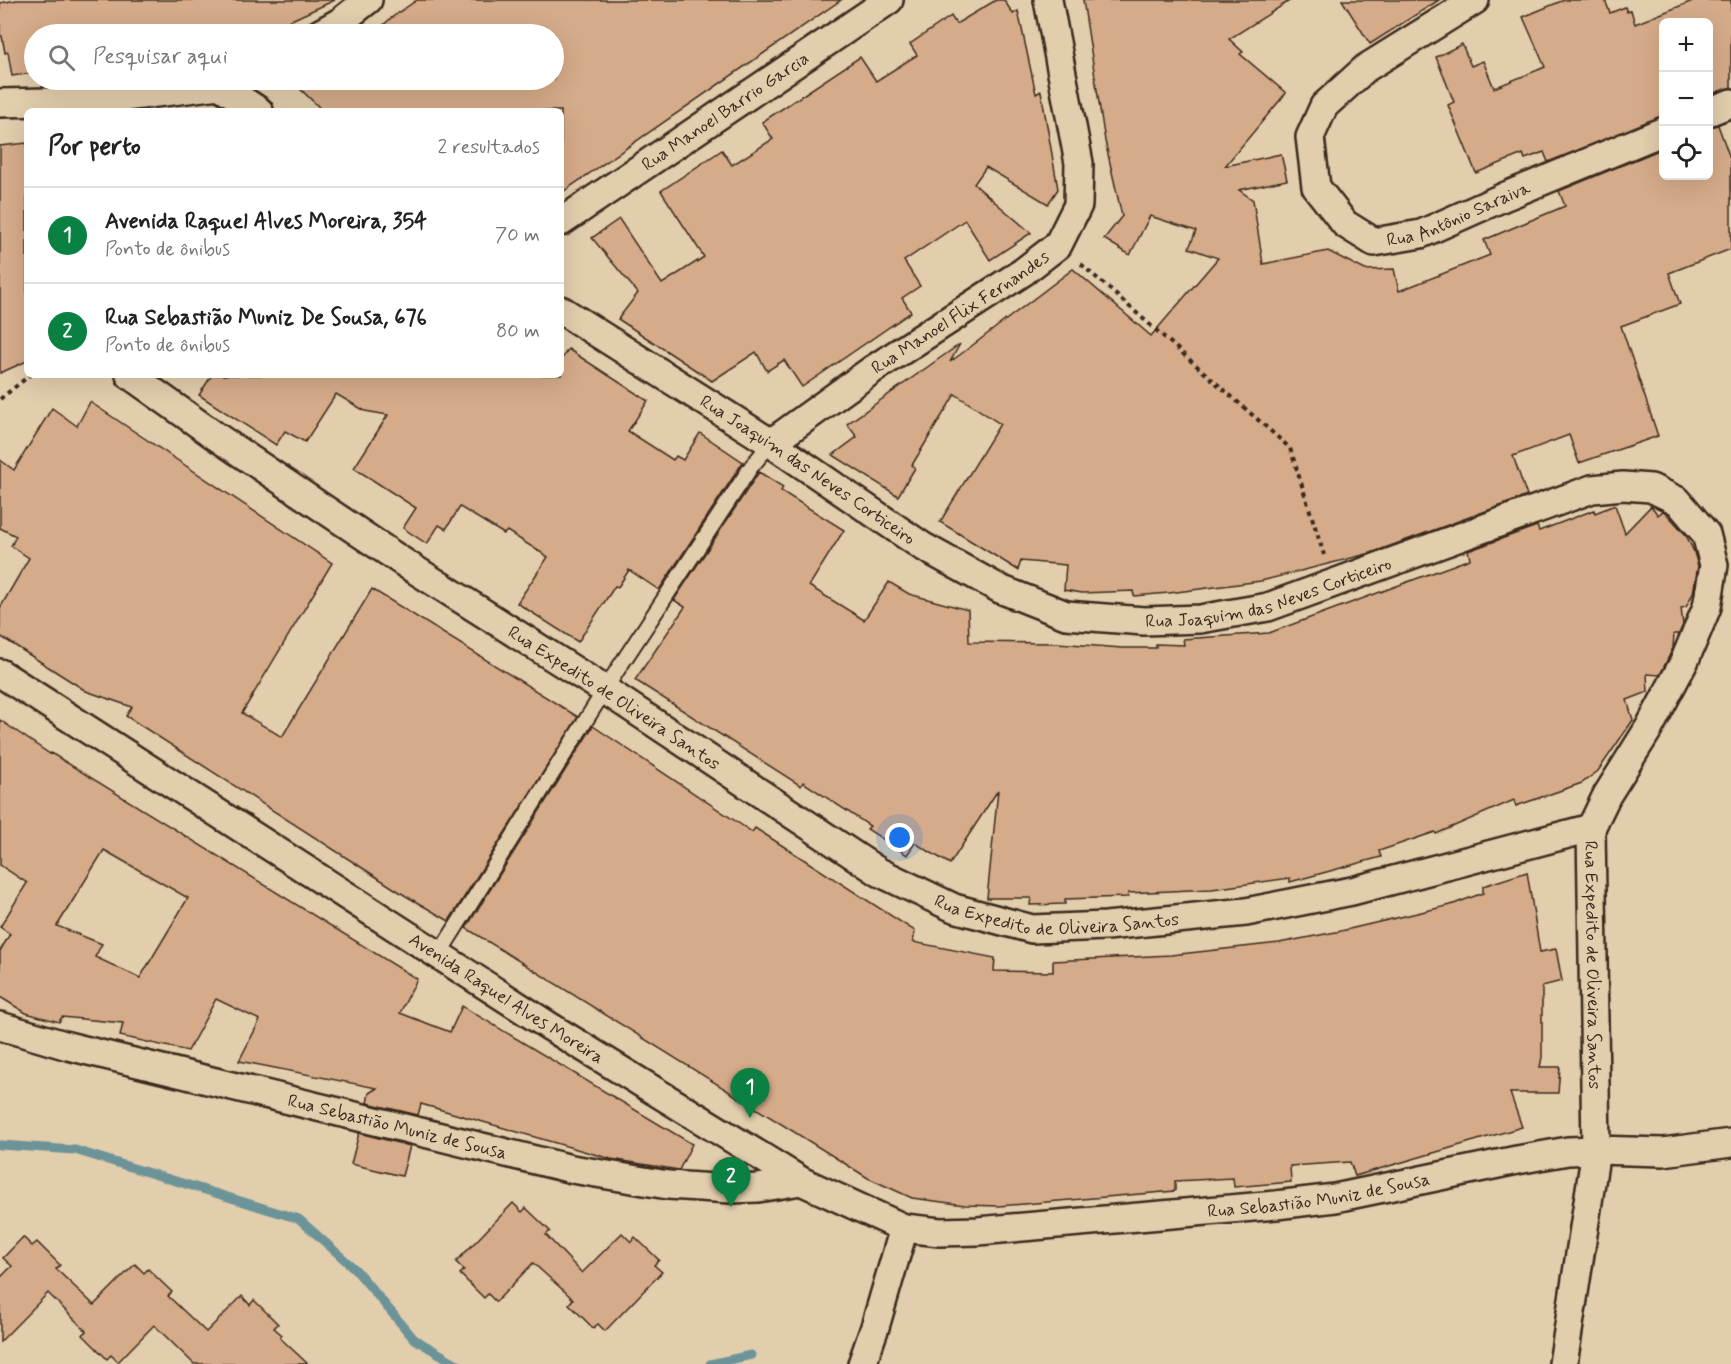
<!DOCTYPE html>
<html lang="pt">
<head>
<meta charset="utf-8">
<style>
	:root { --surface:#fff; --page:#f2f2f2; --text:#222; --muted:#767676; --line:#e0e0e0; --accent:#0b8043 }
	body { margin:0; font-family:Mynerve,sans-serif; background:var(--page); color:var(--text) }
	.controls { position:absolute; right:18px; top:18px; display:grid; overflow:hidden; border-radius:9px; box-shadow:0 6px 24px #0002 }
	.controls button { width:54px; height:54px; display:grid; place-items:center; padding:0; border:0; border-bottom:2px solid var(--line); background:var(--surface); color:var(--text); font:30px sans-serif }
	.you { position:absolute; left:900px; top:838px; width:21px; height:21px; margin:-15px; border:4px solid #fff; border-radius:50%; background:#1a73e8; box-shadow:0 0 0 9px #1a73e833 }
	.badge { display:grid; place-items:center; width:39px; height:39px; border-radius:50%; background:var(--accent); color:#fff; font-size:20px; font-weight:700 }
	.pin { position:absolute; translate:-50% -50px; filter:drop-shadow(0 2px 3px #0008) }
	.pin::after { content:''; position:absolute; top:32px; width:21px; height:18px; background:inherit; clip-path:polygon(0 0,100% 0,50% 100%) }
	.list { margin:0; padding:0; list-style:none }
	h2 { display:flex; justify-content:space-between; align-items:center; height:78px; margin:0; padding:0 24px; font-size:26px }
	h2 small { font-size:20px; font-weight:400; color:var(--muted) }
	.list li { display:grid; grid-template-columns:39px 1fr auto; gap:18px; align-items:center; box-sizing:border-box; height:96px; padding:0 24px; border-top:2px solid var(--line) }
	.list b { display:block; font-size:22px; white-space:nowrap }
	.list p { margin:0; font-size:20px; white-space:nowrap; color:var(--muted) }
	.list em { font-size:20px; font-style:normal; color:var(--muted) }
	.icon { flex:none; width:33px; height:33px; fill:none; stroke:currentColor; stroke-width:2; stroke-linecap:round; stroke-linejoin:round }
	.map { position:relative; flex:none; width:1731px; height:1364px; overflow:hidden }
	.search { position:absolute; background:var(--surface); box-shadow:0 6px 24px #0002; left:24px; top:24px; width:540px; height:66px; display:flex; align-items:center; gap:15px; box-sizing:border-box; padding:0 21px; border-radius:33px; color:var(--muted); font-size:22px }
	.panel { position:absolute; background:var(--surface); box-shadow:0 6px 24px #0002; left:24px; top:108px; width:540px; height:270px; border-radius:9px }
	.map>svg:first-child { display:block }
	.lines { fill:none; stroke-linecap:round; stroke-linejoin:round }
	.stream { stroke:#6c9498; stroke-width:9 }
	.building { fill:#d5ab89; stroke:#3b2a1e; stroke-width:1.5; fill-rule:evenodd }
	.lane-casing { stroke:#3b2a1e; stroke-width:18 }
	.street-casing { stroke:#3b2a1e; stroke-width:32 }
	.path { stroke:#3b2a1e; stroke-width:4; stroke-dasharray:4.5 4.5; stroke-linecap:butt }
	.lane { stroke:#e2cdac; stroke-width:14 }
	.street { stroke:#e2cdac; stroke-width:27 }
	.labels { text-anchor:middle; stroke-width:5; stroke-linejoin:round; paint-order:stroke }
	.street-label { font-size:18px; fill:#3b2a1e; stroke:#e2cdac }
</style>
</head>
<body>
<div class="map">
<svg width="1731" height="1364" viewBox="0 0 1731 1364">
	<rect width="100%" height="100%" fill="#e2cdac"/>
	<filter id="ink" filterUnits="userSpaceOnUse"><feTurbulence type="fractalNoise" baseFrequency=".0167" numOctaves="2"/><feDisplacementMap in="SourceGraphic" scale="12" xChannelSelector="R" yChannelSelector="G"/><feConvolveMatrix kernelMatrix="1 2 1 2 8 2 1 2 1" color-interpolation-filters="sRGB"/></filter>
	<g filter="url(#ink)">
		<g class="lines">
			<g class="stream">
				<polyline points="0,1145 75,1150 299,1219 355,1269 414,1339 457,1364"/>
				<polyline points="710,1364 751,1355"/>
			</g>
		</g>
		<g class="building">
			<polygon points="17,0 335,0 261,34 34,34 34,73 12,76 8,52 5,53 2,36 0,36 0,3"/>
			<polygon points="417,0 841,0 561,193 561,111 323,111 291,80 554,80 554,34 374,34 391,18"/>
			<polygon points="996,0 1004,0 1013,14 1018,11 1036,94 1041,91 1058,189 1048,204 986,167 974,184 1031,233 990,260 965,220 904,261 920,286 902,298 911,312 802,387 784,360 767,371 756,352 712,381 618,319 638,293 592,238 619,219 662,284 704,257 661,191 722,150 732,165 773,139 762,122 860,57 876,81 917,55 910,44 951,16 956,24"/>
			<polygon points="1083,0 1291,0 1229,39 1243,52 1240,54 1286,93 1225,166 1281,154 1287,180 1239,190 1253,200 1263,264 1328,251 1365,270 1394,269 1399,291 1490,255 1484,240 1565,206 1559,191 1664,148 1664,176 1708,176 1708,127 1718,125 1731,161 1731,249 1669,273 1680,304 1621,326 1658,436 1579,463 1569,435 1513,456 1527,496 1371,553 1261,581 1169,593 1134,596 1133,591 1082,593 1064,590 1066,565 1021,561 1018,570 940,522 1000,424 955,394 912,465 915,468 898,496 833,455 857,437 847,424 960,344 950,362 961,354 1073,269 1151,336 1218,258 1189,248 1196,231 1150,216 1130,255 1104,239 1122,216 1105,141"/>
			<polygon points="1342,0 1439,0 1370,44"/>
			<polygon points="1564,0 1605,0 1610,13 1625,7 1627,12 1631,10 1635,24 1695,0 1731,0 1731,88 1708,95 1708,22 1664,22 1664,116 1548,162 1544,152 1525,159 1523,154 1476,173 1448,105 1454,102 1436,57 1462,44 1471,66 1483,61 1494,88 1545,67 1523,17"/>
			<polygon points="27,143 27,361 0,373 0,146"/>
			<polygon points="568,349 648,401 628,431 673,460 676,456 683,460 700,433 743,462 659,590 629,570 618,587 615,586 578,642 517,603 548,557 507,531 504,534 460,507 446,529 439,525 427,544 403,528 416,508 354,468 388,415 365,411 336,394 305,442 285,431 276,445 199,395 212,375 561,375 561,360"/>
			<polygon points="90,402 332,563 242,713 282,737 372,589 578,717 449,921 406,896 126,716 132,707 86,691 0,636 0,608 29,558 11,546 16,536 0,528 0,460 14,470 52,408 77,426"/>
			<polygon points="759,472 783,487 781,491 844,530 809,586 864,620 889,582 909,594 968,610 969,642 1057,643 1122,648 1156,648 1156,644 1184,645 1183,639 1269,633 1470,559 1468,551 1537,526 1539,531 1594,510 1595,513 1615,505 1625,533 1651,506 1658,515 1663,511 1666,513 1686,535 1694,552 1698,566 1693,593 1686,607 1681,608 1683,625 1679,634 1674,634 1673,648 1660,675 1647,674 1648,692 1627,700 1633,720 1598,771 1582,783 1516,806 1514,800 1436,834 1435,832 1379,851 1381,857 1290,882 1290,878 1212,889 1128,893 1128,897 1065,899 1065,904 1030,905 1031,898 987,898 998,790 950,864 915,843 907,855 867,829 870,826 803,782 801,786 635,680 685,607 674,600"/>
			<path d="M0,720l50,34 1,-1 366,226 -17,34 50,19 12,-26 230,138 -13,26 -68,-11 -190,-55 -3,11 -51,-12 2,-10 8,-5 -138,-27 21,-41 -44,-21 -28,52 -68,-15 3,-13 -61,-6 -3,5 -33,-9 -26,-16v-46l10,-17 -10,-7 27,-44 -27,-18zM104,850l84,48 -48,80 -45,-21 7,-13 -45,-18z"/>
			<polygon points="593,726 752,832 755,828 915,931 913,942 995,958 994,971 1053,972 1053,961 1171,955 1279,943 1341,931 1451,905 1483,893 1483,886 1527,872 1540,952 1556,949 1562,981 1542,986 1542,1057 1540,1067 1560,1067 1558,1093 1510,1093 1522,1127 1355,1176 1350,1162 1290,1166 1291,1182 1234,1187 1233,1178 1175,1181 1175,1191 999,1206 965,1205 912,1198 868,1178 466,928"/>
			<polygon points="359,1133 410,1146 402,1176 351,1164"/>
			<polygon points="513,1203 522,1212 526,1208 550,1231 546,1235 582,1273 622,1233 631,1242 635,1237 659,1260 654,1265 662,1272 605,1331 598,1324 593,1328 569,1304 573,1299 533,1263 496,1302 488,1294 484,1298 460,1274 464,1270 456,1262"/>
			<polygon points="23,1237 32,1246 37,1242 60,1265 56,1269 94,1305 135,1264 144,1273 148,1269 172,1292 168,1296 206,1332 242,1296 250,1305 254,1300 278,1324 274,1328 282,1335 280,1338 308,1364 194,1364 154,1325 118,1362 111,1355 107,1359 83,1335 86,1331 48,1293 0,1342 0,1278 12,1266 3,1258"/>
		</g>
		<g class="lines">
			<g class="lane-casing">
				<polyline id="lane" points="439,954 618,669 751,467 771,443"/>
			</g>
			<g class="street-casing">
				<g id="street">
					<path id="s1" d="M1475,0l-109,68 -42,38 -14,31 6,50 29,37 29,18 47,-8 85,-38 158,-65"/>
					<polyline points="319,34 340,22 368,0"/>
					<polyline points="219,85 259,111"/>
					<polyline points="0,103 93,101"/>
					<polyline points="90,111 93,101 219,85 231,80"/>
					<polyline points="1708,112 1731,103"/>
					<path id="s2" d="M561,222l328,-222"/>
					<path id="s3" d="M561,310l210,133 151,103 78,43 66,26 78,6 56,-2 68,-12 324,-118 31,-3 28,2 27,13 28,33 8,31 -7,42 -23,55 -35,66 -42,67 -16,33"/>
					<path id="s4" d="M130,375l84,60 192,129 199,126 274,182 75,36 78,21 74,-3 140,-14 106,-21 239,-63 5,322 -33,214"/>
					<path id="s5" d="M771,443l101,-73 151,-98 35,-27 20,-40 1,-42 -31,-163"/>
					<path id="s6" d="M0,673l549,353 252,155 103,47 -29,99 -13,37"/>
					<path id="s7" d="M0,1026l68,20 504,123 96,16 63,4 27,-1 43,-7"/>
					<path id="s8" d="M904,1228l36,4 38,-1 298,-26 59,-7 182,-38 51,-9 28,-1 67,2 68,-9"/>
				</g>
			</g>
			<g class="path">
				<polyline points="1081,264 1290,448 1324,555"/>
				<polyline points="0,399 30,375"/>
			</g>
			<use href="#lane" class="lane"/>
			<use href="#street" class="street"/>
		</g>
	</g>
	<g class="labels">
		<g class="street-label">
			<text dy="6" stroke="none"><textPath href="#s2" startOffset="198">Rua Manoel Barrio Garcia</textPath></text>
			<text dy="6" stroke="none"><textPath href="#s1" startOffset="440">Rua Antônio Saraiva</textPath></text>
			<text dy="6" stroke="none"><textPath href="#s5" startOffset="230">Rua Manoel Flix Fernandes</textPath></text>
			<text dy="6" stroke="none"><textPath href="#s3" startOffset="294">Rua Joaquim das Neves Corticeiro</textPath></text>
			<text dy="6" stroke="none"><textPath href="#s3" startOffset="798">Rua Joaquim das Neves Corticeiro</textPath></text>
			<text dy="6" stroke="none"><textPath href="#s4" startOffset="582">Rua Expedito de Oliveira Santos</textPath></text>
			<text dy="6" stroke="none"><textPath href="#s4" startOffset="1086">Rua Expedito de Oliveira Santos</textPath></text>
			<text dy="6" stroke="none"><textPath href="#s4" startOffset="1770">Rua Expedito de Oliveira Santos</textPath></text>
			<text dy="6" stroke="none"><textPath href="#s6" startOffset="602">Avenida Raquel Alves Moreira</textPath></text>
			<text dy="6" stroke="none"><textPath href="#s7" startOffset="410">Rua Sebastião Muniz de Sousa</textPath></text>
			<text dy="6" stroke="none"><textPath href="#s8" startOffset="417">Rua Sebastião Muniz de Sousa</textPath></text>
		</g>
	</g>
</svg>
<div class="controls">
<button>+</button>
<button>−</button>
<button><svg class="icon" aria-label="locate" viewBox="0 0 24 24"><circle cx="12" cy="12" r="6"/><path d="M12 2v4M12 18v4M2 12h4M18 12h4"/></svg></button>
</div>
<div class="you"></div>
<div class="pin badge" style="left:750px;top:1118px">1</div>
<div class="pin badge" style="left:731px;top:1207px">2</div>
<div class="search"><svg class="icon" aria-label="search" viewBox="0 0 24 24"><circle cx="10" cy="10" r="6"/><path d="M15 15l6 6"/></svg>Pesquisar aqui</div>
<section class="panel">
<h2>Por perto<small>2 resultados</small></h2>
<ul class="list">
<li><span class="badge">1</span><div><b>Avenida Raquel Alves Moreira, 354</b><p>Ponto de ônibus</p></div><em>70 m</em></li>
<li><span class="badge">2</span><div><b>Rua Sebastião Muniz De Sousa, 676</b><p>Ponto de ônibus</p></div><em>80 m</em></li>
</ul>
</section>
</div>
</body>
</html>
